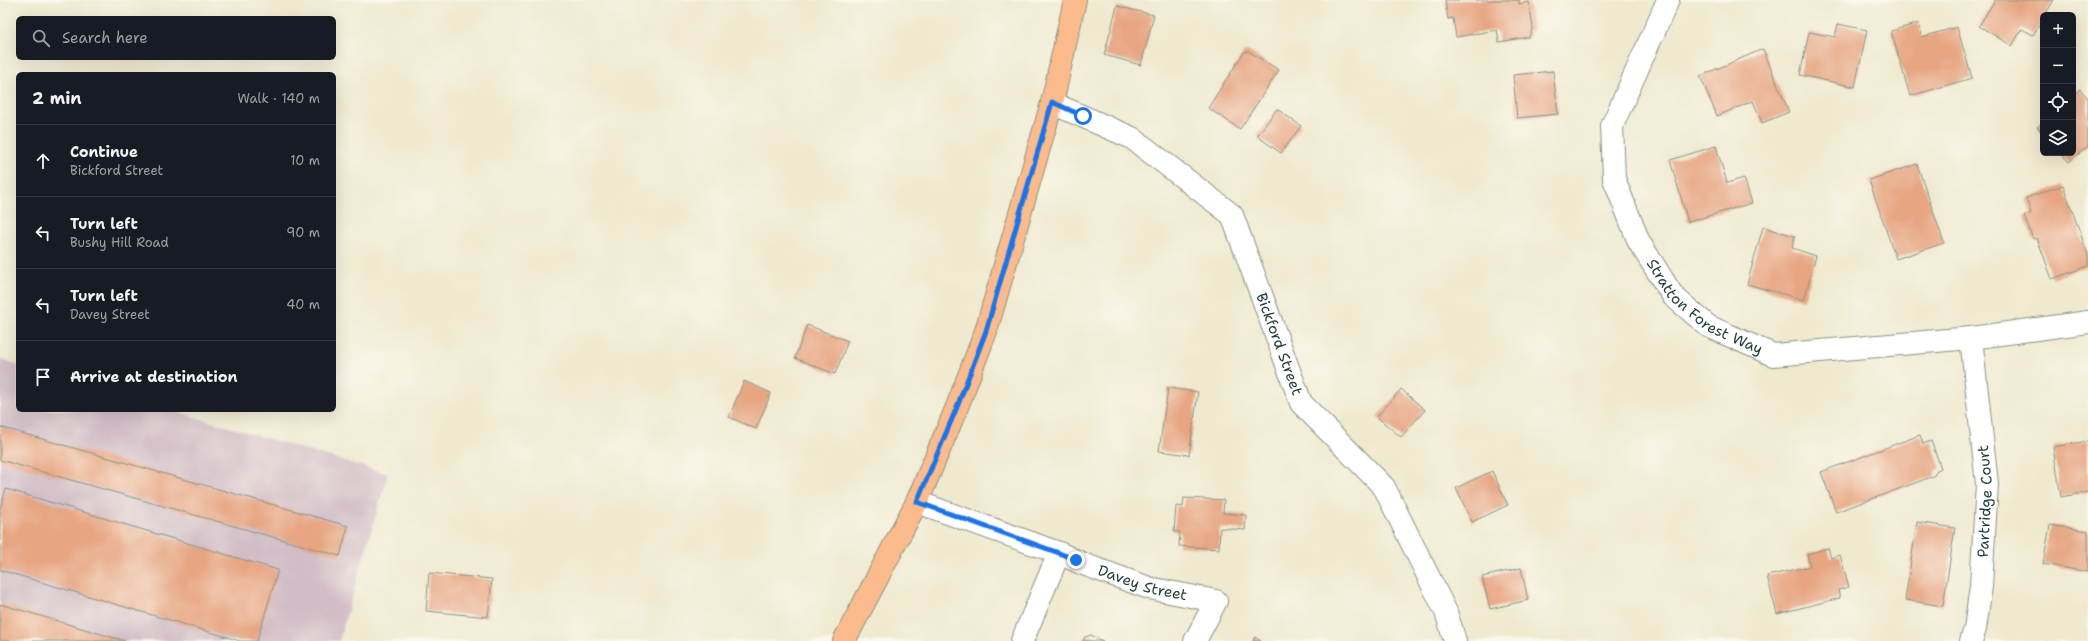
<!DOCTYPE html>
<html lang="en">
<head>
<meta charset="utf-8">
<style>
	:root { --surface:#171b24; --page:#242831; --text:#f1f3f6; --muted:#9ea1a6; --line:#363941 }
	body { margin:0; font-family:"Shantell Sans",sans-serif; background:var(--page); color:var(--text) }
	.controls { position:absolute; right:12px; top:12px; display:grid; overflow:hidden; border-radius:6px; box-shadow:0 4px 16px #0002 }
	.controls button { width:36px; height:36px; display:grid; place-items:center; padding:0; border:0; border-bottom:1px solid var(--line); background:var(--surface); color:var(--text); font:20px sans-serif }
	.stop { position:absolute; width:12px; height:12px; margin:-9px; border:3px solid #1a73e8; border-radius:50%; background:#fff }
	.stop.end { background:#1a73e8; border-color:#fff; box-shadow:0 1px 4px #0008 }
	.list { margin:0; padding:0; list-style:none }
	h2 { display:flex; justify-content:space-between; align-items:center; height:52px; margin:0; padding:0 16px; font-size:17px }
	h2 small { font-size:13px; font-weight:400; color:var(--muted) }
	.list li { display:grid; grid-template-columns:26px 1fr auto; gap:12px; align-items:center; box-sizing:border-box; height:72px; padding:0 16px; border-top:1px solid var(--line) }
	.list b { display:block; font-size:15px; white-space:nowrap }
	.list p { margin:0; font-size:13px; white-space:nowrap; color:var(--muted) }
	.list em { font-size:13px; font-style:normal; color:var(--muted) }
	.icon { flex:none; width:22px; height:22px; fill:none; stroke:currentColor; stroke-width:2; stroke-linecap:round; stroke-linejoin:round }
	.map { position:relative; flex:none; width:2088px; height:641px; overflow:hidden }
	.search { position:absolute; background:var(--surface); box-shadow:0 4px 16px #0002; left:16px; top:16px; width:320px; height:44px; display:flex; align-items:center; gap:10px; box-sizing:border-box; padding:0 14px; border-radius:6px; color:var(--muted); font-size:15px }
	.panel { position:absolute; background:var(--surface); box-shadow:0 4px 16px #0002; left:16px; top:72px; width:320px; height:340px; border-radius:6px }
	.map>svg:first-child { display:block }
	.industrial { fill:#d2bdc6 }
	.building { fill:#e7a582 }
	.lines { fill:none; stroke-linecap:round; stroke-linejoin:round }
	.minor-casing { stroke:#879382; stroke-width:24 }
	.major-casing { stroke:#879382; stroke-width:24 }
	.minor { stroke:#fff; stroke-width:22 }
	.major { stroke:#fbbb8d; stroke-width:22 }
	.route { stroke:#1a73e8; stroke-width:5 }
	.labels { text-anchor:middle; stroke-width:3.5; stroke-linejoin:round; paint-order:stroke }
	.street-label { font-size:15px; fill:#1f3d34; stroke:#fbf7ec }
</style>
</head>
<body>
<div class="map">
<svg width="2088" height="641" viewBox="0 0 2088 641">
	<rect width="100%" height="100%" fill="#fbf7ec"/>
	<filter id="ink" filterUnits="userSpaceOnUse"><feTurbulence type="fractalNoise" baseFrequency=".025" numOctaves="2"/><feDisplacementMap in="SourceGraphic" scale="8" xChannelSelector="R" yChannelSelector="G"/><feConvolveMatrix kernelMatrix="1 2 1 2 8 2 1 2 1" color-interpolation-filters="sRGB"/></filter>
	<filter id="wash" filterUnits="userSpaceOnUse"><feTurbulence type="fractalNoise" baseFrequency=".012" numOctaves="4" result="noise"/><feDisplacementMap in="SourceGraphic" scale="16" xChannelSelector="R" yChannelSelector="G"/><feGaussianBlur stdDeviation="0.9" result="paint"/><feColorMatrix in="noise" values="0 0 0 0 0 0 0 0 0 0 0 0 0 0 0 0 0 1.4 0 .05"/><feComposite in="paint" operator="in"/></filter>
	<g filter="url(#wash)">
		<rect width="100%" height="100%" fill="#efe9cf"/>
		<polygon class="industrial" points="0,358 18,365 18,410 171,410 388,474 339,641 0,641"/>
		<g id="blocks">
			<g class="building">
				<polygon points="1445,0 1519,0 1519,4 1529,2 1533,28 1529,37 1499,42 1497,30 1456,37 1453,18 1448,19"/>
				<polygon points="1995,0 2054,0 2045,15 2043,15 2043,19 2033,35 2022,29 2012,46 1979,26"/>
				<polygon points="1117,6 1154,15 1141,65 1104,55"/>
				<polygon points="1919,23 1922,37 1957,27 1972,78 1910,96 1891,31"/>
				<polygon points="1838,24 1867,30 1855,87 1800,75 1809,32 1835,37"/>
				<polygon points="1763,49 1789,112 1762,123 1753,101 1717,116 1700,76"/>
				<polygon points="1248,51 1279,70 1240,129 1208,108 1244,52"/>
				<polygon points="1553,71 1558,114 1517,118 1513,75"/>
				<polygon points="2080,89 2088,98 2088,146 2069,162 2060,153 2073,153 2073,95"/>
				<polygon points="1277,109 1301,126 1281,153 1257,136"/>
				<polygon points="2043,122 2043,134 2037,127"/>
				<polygon points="1716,146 1727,183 1744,178 1752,203 1688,222 1670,160"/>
				<polygon points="1917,164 1944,243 1896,259 1869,180"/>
				<polygon points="2063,185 2088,255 2088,266 2052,279 2037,238 2033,239 2024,216 2031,213 2026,198"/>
				<polygon points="1763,227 1795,236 1792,248 1816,256 1804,300 1747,284"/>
				<polygon points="807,325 848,341 835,374 795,358"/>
				<polygon points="744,381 771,393 756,429 729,417"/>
				<polygon points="1168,388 1198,392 1189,455 1159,451"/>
				<polygon points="1401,389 1425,410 1401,437 1377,417"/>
				<polygon points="0,427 348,526 340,556 0,460"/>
				<polygon points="1920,435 1923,444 1931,441 1941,468 1936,471 1934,476 1836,512 1821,472"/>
				<polygon points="2088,441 2088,492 2061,497 2053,447"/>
				<polygon points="1492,471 1508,505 1472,522 1456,488"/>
				<polygon points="6,489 278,570 257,641 240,641 0,570 0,509"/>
				<polygon points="1184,498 1224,500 1223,513 1246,515 1245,530 1220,528 1219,549 1179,546 1180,532 1174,532 1176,506 1183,507"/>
				<polygon points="1917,522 1955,528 1943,606 1905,600"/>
				<polygon points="2050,525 2088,531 2088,572 2043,564"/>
				<polygon points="1828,548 1831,558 1840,555 1849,587 1838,590 1840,598 1777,614 1767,576 1810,566 1807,554"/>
				<polygon points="1521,568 1528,600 1490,609 1482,577"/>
				<polygon points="429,573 492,579 488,617 426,611"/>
				<polygon points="0,604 125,641 0,641"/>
				<polygon points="1091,635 1103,641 1083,641 1085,637"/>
				<polygon points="1255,637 1261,641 1253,641"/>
			</g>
		</g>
	</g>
	<g filter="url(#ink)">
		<use href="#blocks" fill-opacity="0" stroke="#879382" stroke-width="1"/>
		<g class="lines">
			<g class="minor-casing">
				<g id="minor">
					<path id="s1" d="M1668,0l-56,126 2,53 25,63 34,54 35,30 65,29 198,-17 117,-16"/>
					<path id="s2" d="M1052,103l80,35 100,77 69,188 83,84 62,125 9,29"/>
					<path id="s3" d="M917,502l142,51 24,11 66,24 67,13 -21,40"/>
					<polyline points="1022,641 1059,553"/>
					<path id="s4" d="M1971,641l4,-12 6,-43 6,-102 -16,-146"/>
				</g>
			</g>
			<g class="major-casing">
				<polyline id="major" points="844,641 917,502 957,407 986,331 1052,103 1075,0"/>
			</g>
			<use href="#minor" class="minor"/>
			<use href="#major" class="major"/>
		</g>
	</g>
	<g class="lines" filter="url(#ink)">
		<polyline class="route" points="1076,560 1059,553 917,502 957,407 986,331 1052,102 1083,116"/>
	</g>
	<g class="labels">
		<g class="street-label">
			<text dy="5" stroke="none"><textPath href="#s1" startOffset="354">Stratton Forest Way</textPath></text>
			<text dy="5" stroke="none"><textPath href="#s2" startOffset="351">Bickford Street</textPath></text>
			<text dy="5" stroke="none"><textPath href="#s4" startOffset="141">Partridge Court</textPath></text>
			<text dy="5" stroke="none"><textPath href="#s3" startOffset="240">Davey Street</textPath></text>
		</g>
	</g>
</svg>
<div class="controls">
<button>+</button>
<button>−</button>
<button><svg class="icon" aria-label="locate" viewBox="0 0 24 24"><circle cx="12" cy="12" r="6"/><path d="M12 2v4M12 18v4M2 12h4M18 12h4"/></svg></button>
<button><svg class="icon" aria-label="layers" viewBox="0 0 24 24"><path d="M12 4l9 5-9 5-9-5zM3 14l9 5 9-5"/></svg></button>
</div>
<div class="stop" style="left:1083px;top:116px"></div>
<div class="stop end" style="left:1076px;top:560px"></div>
<div class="search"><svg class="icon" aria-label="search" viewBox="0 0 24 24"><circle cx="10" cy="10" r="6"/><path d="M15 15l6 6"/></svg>Search here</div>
<section class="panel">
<h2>2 min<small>Walk · 140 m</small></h2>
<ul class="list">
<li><svg class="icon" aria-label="ahead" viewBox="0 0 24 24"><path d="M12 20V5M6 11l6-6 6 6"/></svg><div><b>Continue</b><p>Bickford Street</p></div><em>10 m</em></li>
<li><svg class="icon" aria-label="left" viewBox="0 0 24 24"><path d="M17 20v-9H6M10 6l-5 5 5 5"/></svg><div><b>Turn left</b><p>Bushy Hill Road</p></div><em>90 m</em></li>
<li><svg class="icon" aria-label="left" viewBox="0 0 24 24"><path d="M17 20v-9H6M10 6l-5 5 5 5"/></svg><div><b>Turn left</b><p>Davey Street</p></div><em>40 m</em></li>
<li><svg class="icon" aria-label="arrive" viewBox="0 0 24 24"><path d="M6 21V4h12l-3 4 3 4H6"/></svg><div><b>Arrive at destination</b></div></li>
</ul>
</section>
</div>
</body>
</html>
